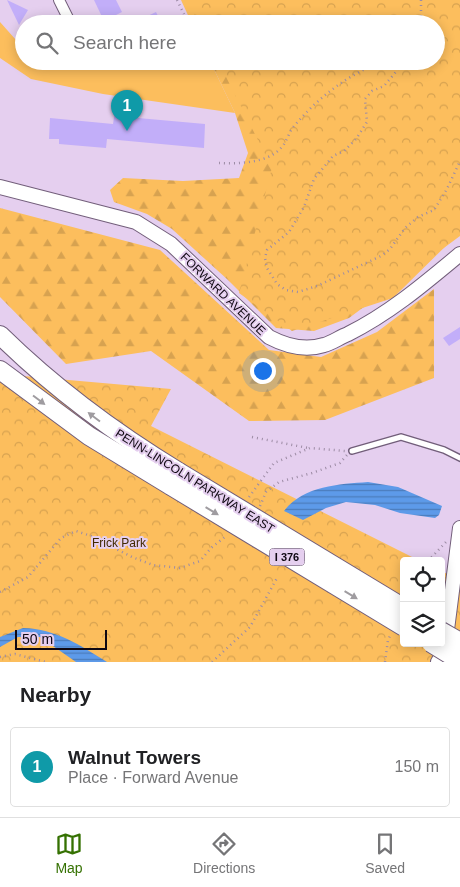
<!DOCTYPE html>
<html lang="en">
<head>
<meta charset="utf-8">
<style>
	:root { --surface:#fff; --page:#f6f6f6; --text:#202124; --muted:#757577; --line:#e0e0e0; --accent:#357102 }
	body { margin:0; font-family:Helvetica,sans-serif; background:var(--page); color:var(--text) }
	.controls { position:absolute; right:15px; bottom:15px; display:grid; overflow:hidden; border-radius:5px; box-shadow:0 2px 12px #0003 }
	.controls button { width:45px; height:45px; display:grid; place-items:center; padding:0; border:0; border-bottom:1px solid var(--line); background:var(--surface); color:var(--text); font:25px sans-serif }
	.scale { position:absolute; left:15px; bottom:12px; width:92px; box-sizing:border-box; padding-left:5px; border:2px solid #0f0812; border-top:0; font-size:14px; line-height:18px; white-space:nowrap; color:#0f0812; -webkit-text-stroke:4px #e5cfef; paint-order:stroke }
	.you { position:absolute; left:262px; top:370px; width:18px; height:18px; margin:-12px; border:4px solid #fff; border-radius:50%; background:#1a73e8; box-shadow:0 0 0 8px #1a73e833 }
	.badge { display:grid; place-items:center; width:32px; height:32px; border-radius:50%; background:var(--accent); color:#fff; font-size:16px; font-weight:700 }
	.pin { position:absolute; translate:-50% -41px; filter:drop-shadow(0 1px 2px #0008) }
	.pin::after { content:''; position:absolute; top:26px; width:18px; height:15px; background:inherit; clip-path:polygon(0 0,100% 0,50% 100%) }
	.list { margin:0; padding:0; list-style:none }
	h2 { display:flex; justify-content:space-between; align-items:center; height:65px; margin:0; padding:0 20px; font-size:21px }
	h2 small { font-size:16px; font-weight:400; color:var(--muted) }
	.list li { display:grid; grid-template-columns:32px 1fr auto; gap:15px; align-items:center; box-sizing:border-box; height:80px; margin:0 10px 10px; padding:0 10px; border:1px solid var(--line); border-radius:5px }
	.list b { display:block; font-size:19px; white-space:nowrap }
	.list p { margin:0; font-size:16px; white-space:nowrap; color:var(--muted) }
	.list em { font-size:16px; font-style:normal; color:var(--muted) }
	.icon { flex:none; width:28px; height:28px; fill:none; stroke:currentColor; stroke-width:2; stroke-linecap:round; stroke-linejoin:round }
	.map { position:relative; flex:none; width:460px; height:662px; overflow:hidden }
	.search { position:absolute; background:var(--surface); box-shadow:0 2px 12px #0003; left:15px; right:15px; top:15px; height:55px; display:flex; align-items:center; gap:12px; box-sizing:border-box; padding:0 18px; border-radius:28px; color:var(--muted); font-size:19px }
	.sheet { height:155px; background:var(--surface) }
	nav { display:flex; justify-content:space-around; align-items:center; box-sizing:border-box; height:70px; border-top:1px solid var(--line); background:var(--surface); font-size:14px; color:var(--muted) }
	nav a { display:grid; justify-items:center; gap:2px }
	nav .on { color:var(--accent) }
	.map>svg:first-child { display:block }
	.grass { fill:#fcbe5d }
	.forest { fill:url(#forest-firs) }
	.park { fill:url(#park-crowns) }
	.water { fill:url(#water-rules) }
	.building { fill:#c2aef9 }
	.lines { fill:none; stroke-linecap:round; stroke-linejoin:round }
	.lane-casing { stroke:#725e7a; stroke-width:8 }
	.street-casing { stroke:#725e7a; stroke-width:12 }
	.secondary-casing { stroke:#725e7a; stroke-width:16 }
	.highway-casing { stroke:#725e7a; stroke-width:20 }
	.path { stroke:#9d8ca5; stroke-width:2.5; stroke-dasharray:1 4; stroke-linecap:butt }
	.lane { stroke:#fff; stroke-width:5 }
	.street { stroke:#fff; stroke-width:10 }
	.secondary { stroke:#fff; stroke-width:14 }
	.highway { stroke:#fff; stroke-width:18 }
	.highway-bridge-casing { stroke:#725e7a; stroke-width:20; stroke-linecap:butt }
	.highway-bridge { stroke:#fff; stroke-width:18 }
	.oneway { fill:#9f9ca0 }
	.labels { text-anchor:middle; stroke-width:4; stroke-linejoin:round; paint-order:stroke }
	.shield { fill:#e5cfef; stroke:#4f4454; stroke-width:1 }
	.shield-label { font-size:11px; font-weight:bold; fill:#0f0812 }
	.street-label { font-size:12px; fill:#0f0812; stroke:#e5cfef }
	.park-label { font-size:12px; fill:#412900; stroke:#e5cfef }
</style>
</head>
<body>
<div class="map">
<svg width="460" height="662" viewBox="0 0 460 662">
	<defs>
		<pattern id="forest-firs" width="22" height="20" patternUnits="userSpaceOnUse" patternTransform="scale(1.25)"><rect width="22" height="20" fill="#fcbe5d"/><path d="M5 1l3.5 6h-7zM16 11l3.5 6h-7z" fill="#d7a250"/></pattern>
		<pattern id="park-crowns" width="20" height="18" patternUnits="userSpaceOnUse" patternTransform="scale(1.25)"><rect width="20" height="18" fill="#fcbe5d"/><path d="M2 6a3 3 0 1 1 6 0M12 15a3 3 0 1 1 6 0" fill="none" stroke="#d7a250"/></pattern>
		<pattern id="water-rules" width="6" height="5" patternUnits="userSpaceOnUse" patternTransform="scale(1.25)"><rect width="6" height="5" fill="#5d9ae9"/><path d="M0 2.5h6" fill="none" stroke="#4b7cbb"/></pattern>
	</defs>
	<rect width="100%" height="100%" fill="#e5cfef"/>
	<polygon class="grass" points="0,22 24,49 24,61 210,61 235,113 103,94 31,79 0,58"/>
	<g class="forest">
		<polygon points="181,0 460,0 460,236 349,318 314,331 276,328 228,280 172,229 147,214 114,202 110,190 123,178 183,181 239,178 248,153 235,113 210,61 436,61 436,24 192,24"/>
		<polygon points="0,208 160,250 269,350 321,357 377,332 434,289 434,378 325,420 249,421 151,351 66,364 0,297"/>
	</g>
	<g class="park">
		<polygon points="187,0 460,0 460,232 393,298 292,331 239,293 272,168 218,61 436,61 436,24 199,24"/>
		<polygon points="0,374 171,389 151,426 420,561 404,561 404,643 441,643 441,571 460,580 460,662 0,662"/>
	</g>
	<g class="water">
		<path d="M368,482l30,5 44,19 -3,9 -4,3 -35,-5 -25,-8 -29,-3 -20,6 -23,12 -19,-9c19,-25 55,-27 84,-29z"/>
		<path d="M23,628c33,1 57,17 84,34h-31l-36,-25h-22l-18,10v-10z"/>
	</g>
	<g class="building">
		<polygon points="7,0 28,10 19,25"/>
		<polygon points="94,0 116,0 122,12 104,21"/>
		<polygon points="156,12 162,24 131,24"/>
		<polygon points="115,110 127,111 127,117 205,124 204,148 107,139 106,148 59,144 59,139 49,139 50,118 113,124"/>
		<polygon points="460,327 460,339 449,346 443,338"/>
	</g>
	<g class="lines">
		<g class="lane-casing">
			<polyline id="lane" points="352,451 401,437 444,450 460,458"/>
		</g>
		<g class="street-casing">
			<polyline id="street" points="59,0 70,22"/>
		</g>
		<g class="secondary-casing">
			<g id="secondary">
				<path d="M0,187l136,35 35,22 98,93c17,9 36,14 55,8 8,-2 16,-8 24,-11 42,-21 76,-50 112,-80"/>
				<polyline points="438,662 444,653 460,528"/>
			</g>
		</g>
		<g class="highway-casing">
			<g id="highway">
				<path d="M0,335c55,54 113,97 179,137"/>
				<polyline points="0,370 89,436 171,486"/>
			</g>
		</g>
		<g class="path">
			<polyline points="177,0 184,14"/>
			<polyline points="421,0 421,24"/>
			<polyline points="405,61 384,86 372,91 365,99 367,122 356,139 344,151 333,156 314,179 304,207 289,232 267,250 265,258 267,268 277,284 286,290 298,292 317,286 381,256 390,249 405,228 418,217 434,210 447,189 460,161"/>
			<path d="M219,163c19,1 49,0 62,-15 6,-6 8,-17 14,-23 24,-28 54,-52 90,-64"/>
			<polyline points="252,437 308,448"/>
			<polyline points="249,497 274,463 310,448 345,451"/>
			<polyline points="260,506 266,492 279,482 312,473 340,463 347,455"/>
			<polyline points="428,561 446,542"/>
			<polyline points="0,592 28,577 61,538 76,531 91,536 132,557 153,565 180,568 200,561 211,548 226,536"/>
			<polyline points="0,657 15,654 46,662"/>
			<polyline points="212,662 250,627 277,578"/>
			<polyline points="385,662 388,640 391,634"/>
		</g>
		<use href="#lane" class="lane"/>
		<use href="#street" class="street"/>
		<use href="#secondary" class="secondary"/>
		<use href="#highway" class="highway"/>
		<g class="highway-bridge-casing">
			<g id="highway-bridge">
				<polyline points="179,472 404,608"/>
				<polyline points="171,486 404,627"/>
				<polyline points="441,631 460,642"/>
				<polyline points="431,643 460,661"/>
			</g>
		</g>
		<use href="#highway-bridge" class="highway-bridge"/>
	</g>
	<defs><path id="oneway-solid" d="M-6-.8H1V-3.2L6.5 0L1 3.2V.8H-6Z" transform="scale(1.25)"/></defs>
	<g class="oneway">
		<use href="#oneway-solid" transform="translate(39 400) rotate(37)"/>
		<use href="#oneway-solid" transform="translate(94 417) rotate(-143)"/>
		<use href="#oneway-solid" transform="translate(212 511) rotate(31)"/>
		<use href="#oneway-solid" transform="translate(351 595) rotate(31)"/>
	</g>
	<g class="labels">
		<rect class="shield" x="269.5" y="548.5" width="35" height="17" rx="4"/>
		<g class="shield-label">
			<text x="287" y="561">I 376</text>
		</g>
		<g class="street-label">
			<text transform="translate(223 294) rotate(44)" y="4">FORWARD AVENUE</text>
			<text transform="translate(195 481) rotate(32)" y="4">PENN-LINCOLN PARKWAY EAST</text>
		</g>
		<g class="park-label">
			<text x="119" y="547">Frick Park</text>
		</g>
	</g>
</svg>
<div class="controls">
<button><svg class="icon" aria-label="locate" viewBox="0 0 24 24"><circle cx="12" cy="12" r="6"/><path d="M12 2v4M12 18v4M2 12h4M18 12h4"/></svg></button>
<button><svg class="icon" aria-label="layers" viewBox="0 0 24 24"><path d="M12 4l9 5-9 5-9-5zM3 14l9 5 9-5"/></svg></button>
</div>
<div class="scale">50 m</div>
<div class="you"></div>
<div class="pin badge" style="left:127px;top:131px;background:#0f9aa8">1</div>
<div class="search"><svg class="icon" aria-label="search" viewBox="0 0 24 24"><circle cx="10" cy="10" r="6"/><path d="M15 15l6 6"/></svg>Search here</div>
</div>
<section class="sheet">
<h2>Nearby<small></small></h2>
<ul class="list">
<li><span class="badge" style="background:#0f9aa8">1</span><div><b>Walnut Towers</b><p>Place · Forward Avenue</p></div><em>150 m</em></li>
</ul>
</section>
<nav>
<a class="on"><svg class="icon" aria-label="map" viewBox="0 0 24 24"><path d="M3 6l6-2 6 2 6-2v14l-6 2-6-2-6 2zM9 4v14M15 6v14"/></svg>Map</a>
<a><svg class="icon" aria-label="directions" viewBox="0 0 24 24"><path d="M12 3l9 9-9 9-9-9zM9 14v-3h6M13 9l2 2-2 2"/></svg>Directions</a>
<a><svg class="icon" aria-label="saved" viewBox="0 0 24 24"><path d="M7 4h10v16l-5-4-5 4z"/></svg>Saved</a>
</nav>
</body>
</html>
